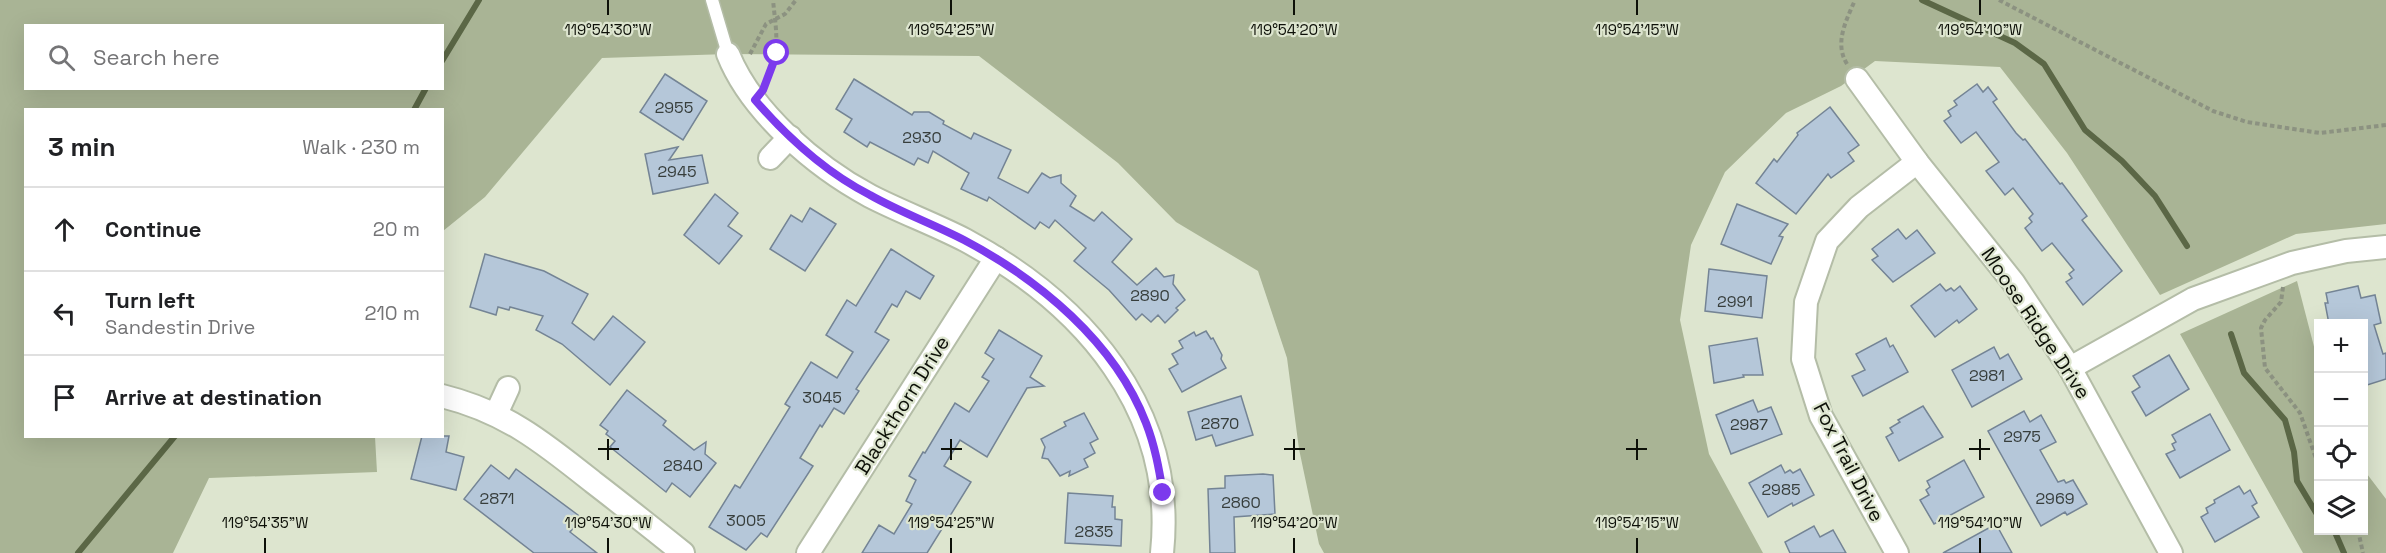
<!DOCTYPE html>
<html lang="en">
<head>
<meta charset="utf-8">
<style>
	:root { --surface:#fff; --page:#f6f6f6; --text:#202124; --muted:#757577; --line:#e0e0e0 }
	body { margin:0; font-family:"Space Grotesk",sans-serif; background:var(--page); color:var(--text) }
	.controls { position:absolute; right:18px; bottom:18px; display:grid; overflow:hidden; border-radius:0px; box-shadow:0 6px 24px #0002 }
	.controls button { width:54px; height:54px; display:grid; place-items:center; padding:0; border:0; border-bottom:2px solid var(--line); background:var(--surface); color:var(--text); font:30px sans-serif }
	.stop { position:absolute; width:18px; height:18px; margin:-14px; border:4px solid #7c3aed; border-radius:50%; background:#fff }
	.stop.end { background:#7c3aed; border-color:#fff; box-shadow:0 2px 6px #0008 }
	.list { margin:0; padding:0; list-style:none }
	h2 { display:flex; justify-content:space-between; align-items:center; height:78px; margin:0; padding:0 24px; font-size:26px }
	h2 small { font-size:20px; font-weight:400; color:var(--muted) }
	.list li { display:grid; grid-template-columns:39px 1fr auto; gap:18px; align-items:center; box-sizing:border-box; height:84px; padding:0 24px; border-top:2px solid var(--line) }
	.list b { display:block; font-size:22px; white-space:nowrap }
	.list p { margin:0; font-size:20px; white-space:nowrap; color:var(--muted) }
	.list em { font-size:20px; font-style:normal; color:var(--muted) }
	.icon { flex:none; width:33px; height:33px; fill:none; stroke:currentColor; stroke-width:2; stroke-linecap:round; stroke-linejoin:round }
	.map { position:relative; flex:none; width:2386px; height:553px; overflow:hidden }
	.search { position:absolute; background:var(--surface); box-shadow:0 6px 24px #0002; left:24px; top:24px; width:420px; height:66px; display:flex; align-items:center; gap:15px; box-sizing:border-box; padding:0 21px; border-radius:0px; color:var(--muted); font-size:22px }
	.panel { position:absolute; background:var(--surface); box-shadow:0 6px 24px #0002; left:24px; top:108px; width:420px; height:330px; border-radius:0px }
	.map>svg:first-child { display:block }
	.green { fill:#a9b495; fill-rule:evenodd }
	.lines { fill:none; stroke-linecap:round; stroke-linejoin:round }
	.stream { stroke:#5b6746; stroke-width:6 }
	.building { fill:#b5c7d9; stroke:#748495; stroke-width:1.5 }
	.service-casing { stroke:#b4bda7; stroke-width:15 }
	.minor-casing { stroke:#b4bda7; stroke-width:26 }
	.path { stroke:#8c9281; stroke-width:4; stroke-dasharray:4.5 3; stroke-linecap:butt }
	.service { stroke:#fff; stroke-width:12 }
	.minor { stroke:#fff; stroke-width:22 }
	.route { stroke:#7c3aed; stroke-width:8 }
	.ticks { fill:none; stroke:#0d1008; stroke-width:2 }
	.labels { text-anchor:middle; stroke-width:4.5; stroke-linejoin:round; paint-order:stroke }
	.number-label { font-size:16px; fill:#373e3c }
	.street-label { font-size:20px; fill:#0d1008; stroke:#dde5cf }
	.ticks-label { font-size:15px; text-anchor:middle; fill:#0d1008; stroke:#dde5cf; stroke-width:4.5; stroke-linejoin:round; paint-order:stroke }
</style>
</head>
<body>
<div class="map">
<svg width="2386" height="553" viewBox="0 0 2386 553">
	<rect width="100%" height="100%" fill="#dde5cf"/>
	<g class="green">
		<path d="M0,0h2386v224l-90,10 -136,61 -93,-142 -67,-86 -125,-6 -34,25 -55,27 -61,59 -34,73 -11,75 29,134 54,99h-439l-5,-9 -20,-95 -12,-91 -29,-87 -82,-49 -58,-59 -139,-107 -251,-2 -126,4 -117,139 -42,34 -1,-121h-416v326l349,1 2,35 -168,6 -36,75h-173zM26,26h416v62h-416z"/>
		<polygon points="2297,281 2318,362 2318,530 2364,530 2364,470 2386,499 2386,553 2303,553 2180,334"/>
	</g>
	<g class="lines">
		<g class="stream">
			<polyline points="1922,0 2015,43 2044,64 2085,130 2122,161 2155,196 2187,246"/>
			<polyline points="442,61 479,0"/>
			<polyline points="414,110 426,88"/>
			<polyline points="2231,334 2244,373 2285,420 2294,452 2297,481 2318,516"/>
			<polyline points="2334,530 2344,553"/>
			<polyline points="78,553 175,436"/>
		</g>
	</g>
	<g class="building">
		<polygon points="665,74 707,101 683,140 640,112"/>
		<polygon points="854,79 912,115 914,112 929,112 944,121 943,124 971,139 974,133 1011,150 998,178 1028,193 1042,173 1050,178 1061,175 1061,183 1076,196 1070,206 1094,221 1102,212 1132,239 1112,262 1137,285 1156,268 1164,277 1174,275 1173,284 1185,300 1176,308 1178,310 1165,323 1158,315 1151,322 1142,314 1136,320 1109,290 1074,261 1086,248 1055,220 1049,228 1040,222 1035,229 989,197 987,201 961,189 969,173 933,151 928,163 918,158 914,165 870,142 867,147 844,132 852,119 836,109"/>
		<polygon points="1977,84 1983,92 1988,87 1997,99 1993,102 2016,133 2023,140 2025,139 2060,184 2062,183 2087,216 2082,220 2122,271 2083,305 2066,282 2072,278 2069,274 2074,270 2052,243 2042,251 2025,228 2032,222 2029,218 2033,214 2013,188 2005,195 1986,171 1999,162 1976,132 1961,143 1944,121 1951,116 1948,111 1957,105 1954,101"/>
		<polygon points="1830,107 1859,145 1848,153 1854,161 1831,178 1828,174 1796,214 1756,183 1774,159 1777,162 1798,135 1797,133"/>
		<polygon points="678,147 669,160 702,155 708,183 653,194 645,154"/>
		<polygon points="715,194 738,213 728,226 742,236 719,264 684,235"/>
		<polygon points="1737,204 1788,224 1779,236 1783,237 1771,264 1721,244"/>
		<polygon points="810,208 836,224 805,271 770,249 791,215 802,222"/>
		<polygon points="1898,229 1906,239 1917,230 1935,253 1893,282 1872,260 1878,256 1872,249"/>
		<polygon points="891,249 934,276 920,299 906,291 897,307 892,304 875,332 889,340 856,389 859,391 844,414 834,408 822,427 820,425 800,458 813,466 767,537 761,533 746,550 709,527 735,485 740,488 790,407 785,404 811,362 837,378 853,352 826,335 847,300 856,306"/>
		<polygon points="485,254 544,271 588,294 572,323 594,340 613,316 645,342 610,385 562,344 536,330 543,316 510,307 509,310 498,307 496,315 470,307"/>
		<polygon points="1709,269 1767,276 1762,318 1705,311"/>
		<polygon points="1940,284 1946,291 1951,288 1954,291 1960,286 1977,309 1959,323 1957,320 1935,337 1911,306"/>
		<polygon points="2358,286 2361,298 2375,295 2381,323 2374,325 2383,354 2386,353 2386,379 2364,386 2364,324 2329,324 2325,303 2328,303 2326,293"/>
		<polygon points="999,330 1042,356 1030,377 1044,386 1027,388 987,457 960,440 944,466 971,482 927,553 862,553 879,525 894,534 912,504 906,501 916,480 909,476 923,452 925,453 955,403 969,412 989,381 982,377 994,359 985,353"/>
		<polygon points="1206,331 1211,339 1213,338 1222,355 1221,359 1226,368 1182,392 1169,369 1178,364 1172,354 1183,348 1179,341 1194,332 1196,336"/>
		<polygon points="1757,338 1763,375 1743,375 1744,377 1714,383 1709,346"/>
		<polygon points="1886,338 1890,347 1893,345 1908,372 1863,396 1852,376 1865,370 1856,354"/>
		<polygon points="1994,347 2000,359 2008,354 2022,379 1972,407 1952,370"/>
		<polygon points="2169,355 2189,389 2146,416 2132,392 2140,387 2133,376"/>
		<polygon points="627,390 666,421 663,425 694,450 706,442 705,454 716,463 690,497 672,483 666,492 610,447 615,441 606,434 608,431 600,425"/>
		<polygon points="1241,396 1253,435 1216,446 1212,435 1196,440 1188,412"/>
		<polygon points="1753,400 1758,412 1771,407 1782,434 1731,454 1716,415"/>
		<polygon points="1923,406 1943,437 1899,461 1886,437 1893,433 1890,428 1900,422 1898,420"/>
		<polygon points="2024,411 2030,422 2041,415 2056,442 2040,450 2058,482 2064,480 2066,483 2073,480 2087,504 2067,515 2065,512 2041,526 1988,431"/>
		<polygon points="1084,413 1098,439 1090,443 1095,453 1084,459 1088,467 1069,476 1070,471 1060,476 1048,459 1042,458 1045,447 1041,439 1066,426 1064,422"/>
		<polygon points="2210,414 2230,450 2180,478 2166,454 2175,450 2172,444 2176,442 2172,435"/>
		<polygon points="422,436 449,436 446,452 464,457 456,490 411,479"/>
		<polygon points="1964,460 1984,497 1934,524 1920,500 1929,495 1926,490 1930,487 1927,481"/>
		<polygon points="491,465 509,479 516,469 582,518 570,532 597,553 534,553 464,499"/>
		<polygon points="1781,465 1785,473 1790,470 1793,473 1800,469 1814,495 1793,506 1792,503 1768,517 1749,483"/>
		<polygon points="1263,474 1273,475 1275,514 1234,517 1235,553 1210,553 1208,489 1225,488 1225,476"/>
		<polygon points="2239,486 2244,494 2250,490 2257,503 2252,506 2259,517 2215,542 2201,517 2208,513 2206,508 2215,503 2214,500"/>
		<polygon points="1068,493 1113,496 1112,507 1115,507 1115,519 1122,520 1121,546 1065,543"/>
		<polygon points="1996,524 2012,553 1943,553"/>
		<polygon points="1814,526 1820,537 1833,530 1846,553 1790,553 1785,542"/>
	</g>
	<g class="lines">
		<g class="service-casing">
			<polyline id="service" points="712,0 728,54"/>
		</g>
		<g class="minor-casing">
			<g id="minor">
				<path d="M728,54c23,58 88,113 142,142 31,16 64,28 95,44 119,64 212,170 197,313"/>
				<polyline points="1857,79 1917,162 2013,282 2070,368 2171,553"/>
				<polyline points="770,158 790,137"/>
				<polyline points="2070,368 2193,299 2292,263 2346,251 2386,247"/>
				<path d="M442,396c64,16 101,46 151,86 30,23 60,47 90,71"/>
				<polyline points="496,414 508,388"/>
				<polyline points="808,553 996,258"/>
				<polyline points="1897,553 1821,416 1803,359 1806,302 1827,241 1859,207 1917,162"/>
			</g>
		</g>
		<g class="path">
			<polyline points="1999,0 2213,111 2247,122 2320,133 2386,125"/>
			<polyline points="750,54 766,24 785,14 796,0"/>
			<path d="M1847,64c-13,-21 -1,-43 8,-64"/>
			<path d="M767,81c14,-31 9,-49 6,-81"/>
			<polyline points="2283,287 2281,302 2265,320 2261,328 2265,368 2300,413 2318,464"/>
			<polyline points="2358,530 2363,553"/>
		</g>
		<use href="#service" class="service"/>
		<use href="#minor" class="minor"/>
	</g>
	<g class="lines">
		<path class="route" d="M777,53l-14,37 -8,10c33,38 70,72 115,95 30,17 63,29 94,45 74,39 151,102 182,183 9,23 13,46 17,70"/>
	</g>
	<path class="ticks" d="M608,0v15M951,0v15M1294,0v15M1637,0v15M1980,0v15M608,439v21M951,439v21M1294,439v21M1637,439v21M1980,439v21M598,449h21M941,449h21M1284,449h21M1626,449h21M1969,449h21M265,538v15M608,538v15M951,538v15M1294,538v15M1637,538v15M1980,538v15"/>
	<g class="labels">
		<g class="number-label">
			<text x="674" y="113">2955</text>
			<text x="922" y="143">2930</text>
			<text x="677" y="177">2945</text>
			<text x="1150" y="301">2890</text>
			<text x="1735" y="307">2991</text>
			<text x="1987" y="381">2981</text>
			<text x="822" y="403">3045</text>
			<text x="1220" y="429">2870</text>
			<text x="1749" y="430">2987</text>
			<text x="2022" y="442">2975</text>
			<text x="683" y="471">2840</text>
			<text x="1781" y="495">2985</text>
			<text x="497" y="504">2871</text>
			<text x="2055" y="504">2969</text>
			<text x="1241" y="508">2860</text>
			<text x="746" y="526">3005</text>
			<text x="1094" y="537">2835</text>
		</g>
		<g class="street-label">
			<text transform="translate(2036 323) rotate(56)" y="7">Moose Ridge Drive</text>
			<text transform="translate(902 405) rotate(-58)" y="7">Blackthorn Drive</text>
			<text transform="translate(1849 462) rotate(63)" y="7">Fox Trail Drive</text>
		</g>
	</g>
	<g class="ticks-label">
		<text x="608" y="35">119°54'30"W</text>
		<text x="951" y="35">119°54'25"W</text>
		<text x="1294" y="35">119°54'20"W</text>
		<text x="1637" y="35">119°54'15"W</text>
		<text x="1980" y="35">119°54'10"W</text>
		<text x="265" y="528">119°54'35"W</text>
		<text x="608" y="528">119°54'30"W</text>
		<text x="951" y="528">119°54'25"W</text>
		<text x="1294" y="528">119°54'20"W</text>
		<text x="1637" y="528">119°54'15"W</text>
		<text x="1980" y="528">119°54'10"W</text>
	</g>
</svg>
<div class="controls">
<button>+</button>
<button>−</button>
<button><svg class="icon" aria-label="locate" viewBox="0 0 24 24"><circle cx="12" cy="12" r="6"/><path d="M12 2v4M12 18v4M2 12h4M18 12h4"/></svg></button>
<button><svg class="icon" aria-label="layers" viewBox="0 0 24 24"><path d="M12 4l9 5-9 5-9-5zM3 14l9 5 9-5"/></svg></button>
</div>
<div class="stop" style="left:777px;top:53px"></div>
<div class="stop end" style="left:1163px;top:493px"></div>
<div class="search"><svg class="icon" aria-label="search" viewBox="0 0 24 24"><circle cx="10" cy="10" r="6"/><path d="M15 15l6 6"/></svg>Search here</div>
<section class="panel">
<h2>3 min<small>Walk · 230 m</small></h2>
<ul class="list">
<li><svg class="icon" aria-label="ahead" viewBox="0 0 24 24"><path d="M12 20V5M6 11l6-6 6 6"/></svg><div><b>Continue</b></div><em>20 m</em></li>
<li><svg class="icon" aria-label="left" viewBox="0 0 24 24"><path d="M17 20v-9H6M10 6l-5 5 5 5"/></svg><div><b>Turn left</b><p>Sandestin Drive</p></div><em>210 m</em></li>
<li><svg class="icon" aria-label="arrive" viewBox="0 0 24 24"><path d="M6 21V4h12l-3 4 3 4H6"/></svg><div><b>Arrive at destination</b></div></li>
</ul>
</section>
</div>
</body>
</html>
